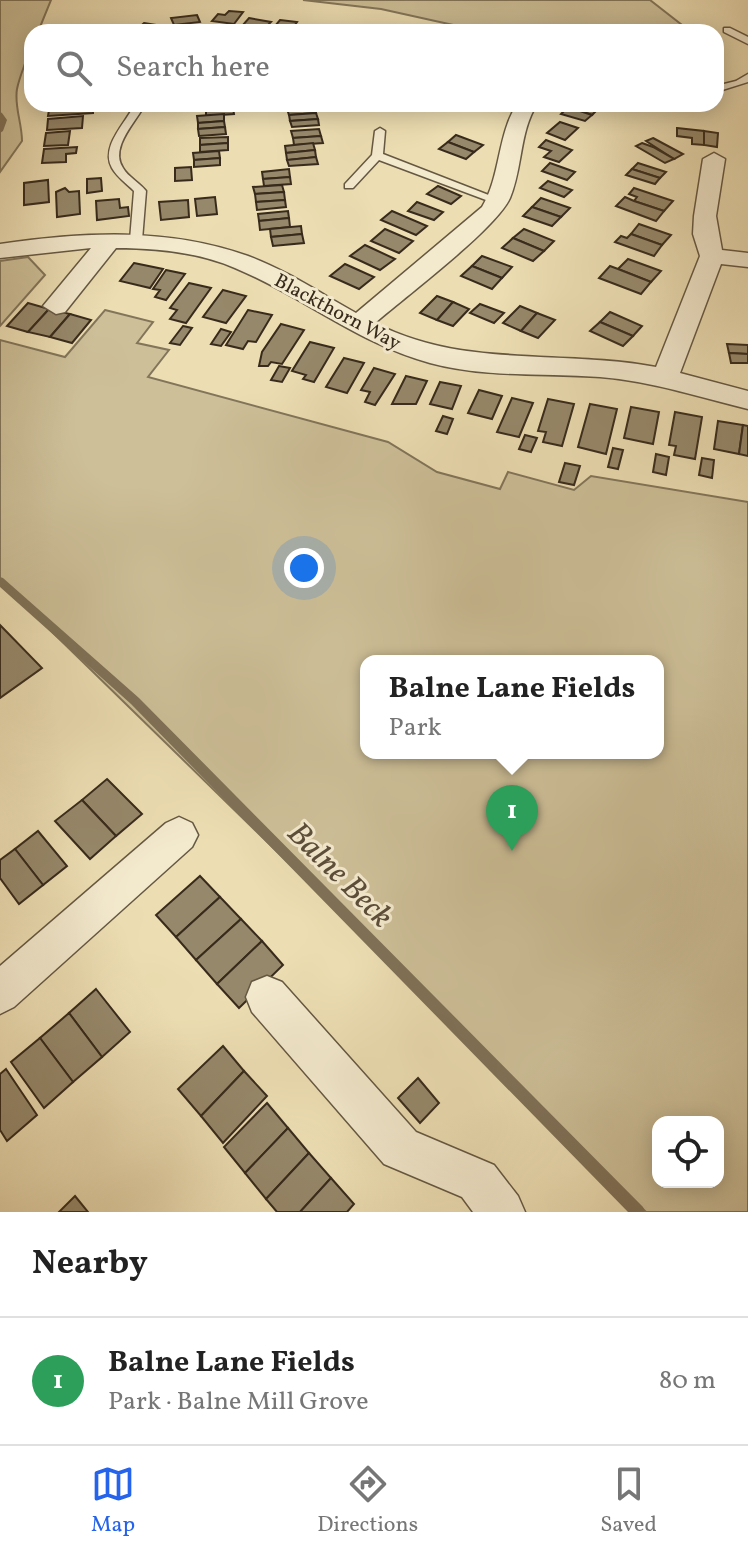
<!DOCTYPE html>
<html lang="en">
<head>
<meta charset="utf-8">
<style>
	:root { --surface:#fff; --page:#f6f6f6; --text:#222; --muted:#767676; --line:#e0e0e0; --accent:#2563eb }
	body { margin:0; font-family:Vollkorn,serif; background:var(--page); color:var(--text) }
	.controls { position:absolute; right:24px; bottom:24px; display:grid; overflow:hidden; border-radius:16px; box-shadow:0 4px 20px #0003 }
	.controls button { width:72px; height:72px; display:grid; place-items:center; padding:0; border:0; border-bottom:2px solid var(--line); background:var(--surface); color:var(--text); font:40px sans-serif }
	.you { position:absolute; left:304px; top:568px; width:28px; height:28px; margin:-20px; border:6px solid #fff; border-radius:50%; background:#1a73e8; box-shadow:0 0 0 12px #1a73e833 }
	.badge { display:grid; place-items:center; width:52px; height:52px; border-radius:50%; background:var(--accent); color:#fff; font-size:26px; font-weight:700 }
	.pin { position:absolute; translate:-50% -66px; filter:drop-shadow(0 2px 4px #0008) }
	.pin::after { content:''; position:absolute; top:42px; width:28px; height:24px; background:inherit; clip-path:polygon(0 0,100% 0,50% 100%) }
	.popup { position:absolute; left:360px; top:655px; width:304px; height:104px; box-sizing:border-box; display:grid; place-content:center; border-radius:16px; background:var(--surface); filter:drop-shadow(0 2px 6px #0005); font-size:26px; white-space:nowrap; color:var(--muted) }
	.popup b { font-size:30px; color:var(--text) }
	.popup::after { content:''; position:absolute; left:50%; top:100%; margin-left:-16px; border:16px solid transparent; border-top-color:var(--surface) }
	.list { margin:0; padding:0; list-style:none }
	h2 { display:flex; justify-content:space-between; align-items:center; height:104px; margin:0; padding:0 32px; font-size:34px }
	h2 small { font-size:26px; font-weight:400; color:var(--muted) }
	.list li { display:grid; grid-template-columns:52px 1fr auto; gap:24px; align-items:center; box-sizing:border-box; height:128px; padding:0 32px; border-top:2px solid var(--line) }
	.list b { display:block; font-size:30px; white-space:nowrap }
	.list p { margin:0; font-size:26px; white-space:nowrap; color:var(--muted) }
	.list em { font-size:26px; font-style:normal; color:var(--muted) }
	.icon { flex:none; width:44px; height:44px; fill:none; stroke:currentColor; stroke-width:2; stroke-linecap:round; stroke-linejoin:round }
	.map { position:relative; flex:none; width:748px; height:1212px; overflow:hidden }
	.search { position:absolute; background:var(--surface); box-shadow:0 4px 20px #0003; left:24px; right:24px; top:24px; height:88px; display:flex; align-items:center; gap:20px; box-sizing:border-box; padding:0 28px; border-radius:24px; color:var(--muted); font-size:30px }
	.sheet { height:232px; background:var(--surface) }
	nav { display:flex; justify-content:space-around; align-items:center; box-sizing:border-box; height:112px; border-top:2px solid var(--line); background:var(--surface); font-size:22px; color:var(--muted) }
	nav a { display:grid; justify-items:center; gap:4px }
	nav .on { color:var(--accent) }
	.map>svg:first-child { display:block }
	.green { fill:#cdbf98; stroke:#82755a; stroke-width:2; fill-rule:evenodd }
	.lines { fill:none; stroke-linecap:round; stroke-linejoin:round }
	.stream { fill:#7f7157; fill-rule:evenodd }
	.building { fill:#96886a; stroke:#382b1c; stroke-width:2 }
	.lane-casing { stroke:#655842; stroke-width:3 }
	.street-casing { stroke:#655842; stroke-width:3 }
	.lane { fill:#f3e9cd; fill-rule:evenodd }
	.street { fill:#f3e9cd; fill-rule:evenodd }
	.labels { text-anchor:middle; stroke-width:6; stroke-linejoin:round; paint-order:stroke }
	.far-street-label { font-size:20px; fill:#382b1c; stroke:#f3e9cd }
	.near-water-label { font-size:32px; font-style:italic; fill:#5c4e3a; stroke:#f3e9cd }
</style>
</head>
<body>
<div class="map">
<svg width="748" height="1212" viewBox="0 0 748 1212">
	<rect width="100%" height="100%" fill="#ecddb2"/>
	<filter id="stains"><feTurbulence type="fractalNoise" baseFrequency=".0025" numOctaves="4"/><feColorMatrix values="0 0 0 0 .2 0 0 0 0 .09 0 0 0 0 .02 0 0 0 .5 -.17"/></filter>
	<radialGradient id="worn" r=".72"><stop offset=".6" stop-color="#630" stop-opacity="0"/><stop offset="1" stop-color="#630" stop-opacity=".3"/></radialGradient>
	<g class="green">
		<path d="M0,0h51l-13,32h-6c0,21 -11,37 -15,57 -3,17 5,34 5,52l-22,31z"/>
		<polygon points="303,0 650,0 691,32 485,32 381,9"/>
		<polygon points="28,257 45,275 0,326 0,261"/>
		<path d="M105,310l48,12 -16,21 32,7 -21,27 240,65 49,30 63,17 8,-17 66,18 17,-14 157,26v710h-102l-646,-631v-241l65,17zM366,661h292v92h-292zM658,1122h60v60h-60z"/>
	</g>
	<g class="lines">
		<g class="stream">
			<polygon points="0,112 2,113 7,120 3,131 0,133"/>
			<polygon points="0,577 3,578 139,698 643,1207 645,1212 628,1212 131,704 0,587"/>
		</g>
	</g>
	<g class="building">
		<polygon points="229,11 243,12 234,24 212,21 218,14 225,15"/>
		<polygon points="197,15 200,22 174,25 171,18"/>
		<polygon points="249,18 271,22 264,29 242,26"/>
		<polygon points="280,20 297,22 290,32 270,32"/>
		<polygon points="144,23 162,26 156,32 134,32"/>
		<polygon points="50,104 93,104 93,113 48,116"/>
		<polygon points="571,104 583,104 598,109 592,115 568,107"/>
		<polygon points="314,107 316,113 289,115 287,109"/>
		<polygon points="568,107 592,115 585,121 561,114"/>
		<polygon points="233,108 234,114 206,116 206,110"/>
		<polygon points="316,113 318,119 290,121 289,115"/>
		<polygon points="224,114 224,121 198,123 197,116"/>
		<polygon points="83,116 82,128 47,130 48,119"/>
		<polygon points="318,119 319,125 292,127 290,121"/>
		<polygon points="224,121 225,127 198,129 198,123"/>
		<polygon points="560,122 578,128 565,140 547,133"/>
		<polygon points="225,127 226,134 199,136 198,129"/>
		<polygon points="677,128 704,131 704,145 692,144 692,138 677,136"/>
		<polygon points="319,129 321,136 293,138 291,131"/>
		<polygon points="70,131 68,145 44,146 46,133"/>
		<polygon points="704,131 718,133 717,147 704,145"/>
		<polygon points="456,135 483,145 474,152 448,142"/>
		<polygon points="321,136 323,143 294,145 293,138"/>
		<polygon points="228,137 228,143 200,145 200,138"/>
		<polygon points="653,138 683,154 674,159 646,141"/>
		<polygon points="546,140 572,150 559,162 544,157 551,151 539,147"/>
		<polygon points="448,142 474,152 466,159 439,149"/>
		<polygon points="228,143 228,150 200,152 200,145"/>
		<polygon points="313,143 315,150 286,153 285,146"/>
		<polygon points="642,143 653,147 674,159 665,163 636,146"/>
		<polygon points="77,147 76,153 66,154 66,162 42,163 44,149"/>
		<polygon points="315,150 316,157 287,160 286,153"/>
		<polygon points="219,151 220,158 194,160 193,153"/>
		<polygon points="316,157 318,164 289,166 287,160"/>
		<polygon points="220,158 220,165 194,167 194,160"/>
		<polygon points="550,163 575,172 567,180 542,171"/>
		<polygon points="638,163 666,172 660,178 632,169"/>
		<polygon points="191,167 192,180 175,181 175,168"/>
		<polygon points="289,169 290,177 263,179 262,172"/>
		<polygon points="632,169 660,178 655,184 626,175"/>
		<polygon points="290,177 291,184 264,186 263,179"/>
		<polygon points="101,178 102,191 87,193 87,179"/>
		<polygon points="48,180 49,202 24,205 24,183"/>
		<polygon points="548,181 572,190 564,197 540,188"/>
		<polygon points="282,185 284,192 255,194 253,187"/>
		<polygon points="438,186 461,196 451,204 427,194"/>
		<polygon points="65,188 69,192 79,191 80,214 57,217 56,192"/>
		<polygon points="634,188 673,201 664,211 634,201 637,197 629,194"/>
		<polygon points="284,192 285,200 256,202 255,194"/>
		<polygon points="215,197 217,214 197,216 195,199"/>
		<polygon points="625,197 634,201 664,211 656,221 616,206"/>
		<polygon points="541,198 570,208 561,217 532,207"/>
		<polygon points="119,199 120,208 128,207 129,216 97,220 96,201"/>
		<polygon points="188,200 189,217 161,220 159,202"/>
		<polygon points="285,200 286,207 257,210 256,202"/>
		<polygon points="417,202 443,212 434,220 408,211"/>
		<polygon points="532,207 561,217 552,226 523,216"/>
		<polygon points="288,211 289,218 259,221 258,214"/>
		<polygon points="392,211 427,226 416,235 381,220"/>
		<polygon points="289,218 290,227 260,230 259,221"/>
		<polygon points="639,224 671,235 662,245 631,234"/>
		<polygon points="301,226 302,234 271,237 270,229"/>
		<polygon points="385,229 413,241 399,253 371,241"/>
		<polygon points="524,229 554,241 544,251 513,238"/>
		<polygon points="302,234 304,243 273,246 271,237"/>
		<polygon points="631,234 662,245 654,256 615,242 621,236 627,238"/>
		<polygon points="513,238 544,251 533,261 502,248"/>
		<polygon points="365,245 395,259 380,270 350,256"/>
		<polygon points="482,256 512,267 502,278 472,266"/>
		<polygon points="628,259 661,271 651,282 618,269"/>
		<polygon points="134,263 163,269 150,288 120,281"/>
		<polygon points="345,264 374,277 359,289 330,276"/>
		<polygon points="472,266 502,278 492,289 461,276"/>
		<polygon points="610,266 618,269 651,282 641,294 599,278"/>
		<polygon points="166,270 185,274 166,300 155,297 160,290 153,289"/>
		<polygon points="189,283 211,288 186,323 170,319 177,310 170,308"/>
		<polygon points="223,290 246,296 226,323 203,317"/>
		<polygon points="437,296 453,302 437,320 420,313"/>
		<polygon points="453,302 469,309 453,326 437,320"/>
		<polygon points="28,303 49,309 28,332 7,326"/>
		<polygon points="480,304 504,313 494,323 470,313"/>
		<polygon points="520,306 537,313 521,331 503,323"/>
		<polygon points="49,309 70,314 50,337 28,332"/>
		<polygon points="248,310 272,315 256,342 248,341 243,349 226,345"/>
		<polygon points="610,312 642,326 633,336 600,322"/>
		<polygon points="537,313 555,320 538,338 521,331"/>
		<polygon points="70,314 91,320 72,343 50,337"/>
		<polygon points="600,322 633,336 623,346 590,331"/>
		<polygon points="281,324 304,330 282,364 271,362 268,366 259,366 262,352"/>
		<polygon points="183,326 192,328 180,345 170,343"/>
		<polygon points="221,329 231,332 221,346 211,344"/>
		<polygon points="310,342 334,348 314,382 303,379 306,375 292,371"/>
		<polygon points="727,344 748,345 748,354 729,353"/>
		<polygon points="729,353 748,354 748,363 731,363"/>
		<polygon points="344,358 364,363 347,393 326,387"/>
		<polygon points="279,366 290,368 282,382 271,380"/>
		<polygon points="374,368 395,374 375,405 365,402 370,392 361,390"/>
		<polygon points="406,376 427,381 416,404 392,404"/>
		<polygon points="440,382 461,386 452,409 430,404"/>
		<polygon points="479,390 502,396 492,419 468,413"/>
		<polygon points="512,398 533,403 519,437 497,432"/>
		<polygon points="548,399 574,404 562,446 543,442 546,432 538,431"/>
		<polygon points="590,404 617,409 606,454 578,447"/>
		<polygon points="631,407 659,412 653,444 624,438"/>
		<polygon points="675,412 702,417 695,459 674,455 676,446 669,445"/>
		<polygon points="443,416 453,419 447,434 436,431"/>
		<polygon points="718,421 743,425 739,454 714,449"/>
		<polygon points="743,425 748,426 748,456 739,454"/>
		<polygon points="525,435 537,438 531,452 519,449"/>
		<polygon points="613,448 623,450 618,469 608,467"/>
		<polygon points="656,454 669,457 666,475 653,472"/>
		<polygon points="702,458 714,460 712,478 699,475"/>
		<polygon points="565,463 580,466 574,485 559,482"/>
		<polygon points="0,625 42,668 0,698"/>
		<polygon points="107,779 142,814 116,836 82,800"/>
		<polygon points="82,800 116,836 90,859 55,821"/>
		<polygon points="38,831 67,866 43,885 15,849"/>
		<polygon points="15,849 43,885 19,904 0,878 0,860"/>
		<polygon points="200,876 220,897 176,937 156,915"/>
		<polygon points="220,897 241,919 196,960 176,937"/>
		<polygon points="241,919 262,941 217,984 196,960"/>
		<polygon points="262,941 283,965 239,1008 217,984"/>
		<polygon points="96,989 130,1032 102,1057 69,1013"/>
		<polygon points="69,1013 102,1057 73,1082 40,1038"/>
		<polygon points="40,1038 73,1082 44,1108 11,1062"/>
		<polygon points="223,1046 244,1071 201,1116 178,1089"/>
		<polygon points="6,1069 37,1115 7,1141 0,1130 0,1074"/>
		<polygon points="244,1071 267,1096 223,1143 201,1116"/>
		<polygon points="418,1078 439,1103 420,1123 398,1098"/>
		<polygon points="267,1103 288,1128 245,1173 224,1147"/>
		<polygon points="288,1128 309,1153 266,1199 245,1173"/>
		<polygon points="309,1153 331,1178 300,1212 277,1212 266,1199"/>
		<polygon points="331,1178 354,1204 347,1212 300,1212"/>
		<polygon points="75,1196 88,1212 59,1212"/>
	</g>
	<g class="lines">
		<g class="lane-casing">
			<g id="lane">
				<polygon points="724,28 730,28 748,37 748,44 724,32"/>
				<polygon points="748,74 748,82 716,92 716,86 736,81"/>
				<path d="M135,104h10c-8,17 -36,43 -22,64 5,9 16,14 23,23l-4,49 -6,4 -6,-4 4,-49c-7,-7 -17,-14 -22,-23 -12,-22 14,-45 23,-64z"/>
				<polygon points="380,128 385,131 383,154 504,201 494,203 379,160 353,188 345,188 345,184 372,155 375,131"/>
			</g>
		</g>
		<g class="street-casing">
			<g id="street">
				<path d="M517,104h20c-18,29 -14,63 -27,94 -14,31 -105,99 -135,125 89,46 186,26 281,44l44,-111 -7,-22 1,-18 9,-57 11,-6 11,6 -9,57 6,34 26,3v14l-27,-3 -41,109 68,18v18c-49,-12 -97,-28 -148,-32 -57,-4 -114,1 -170,-14 -73,-20 -126,-66 -195,-95 -37,-16 -79,-20 -119,-20l-51,64 -9,2 -13,-8 48,-58 -91,10v-14c83,-12 167,-17 248,12 38,14 72,37 108,57l126,-106c19,-32 15,-71 35,-103z"/>
				<polygon points="179,817 192,823 198,835 192,847 14,1007 0,1014 0,966 166,823"/>
				<polygon points="267,976 282,982 416,1132 494,1165 518,1196 525,1212 473,1212 462,1197 384,1164 252,1012 246,997 252,982"/>
			</g>
		</g>
		<use href="#lane" class="lane"/>
		<use href="#street" class="street"/>
	</g>
	<g class="labels">
		<g class="far-street-label">
			<text transform="translate(338 311) rotate(28)" y="7">Blackthorn Way</text>
		</g>
		<g class="near-water-label">
			<text transform="translate(341 874) rotate(45)" y="11">Balne Beck</text>
		</g>
	</g>
	<rect width="100%" height="100%" filter="url(#stains)"/>
	<rect width="100%" height="100%" fill="url(#worn)"/>
</svg>
<div class="controls">
<button><svg class="icon" aria-label="locate" viewBox="0 0 24 24"><circle cx="12" cy="12" r="6"/><path d="M12 2v4M12 18v4M2 12h4M18 12h4"/></svg></button>
</div>
<div class="you"></div>
<div class="pin badge" style="left:512px;top:851px;background:#2e9e5b">1</div>
<div class="popup"><b>Balne Lane Fields</b>Park</div>
<div class="search"><svg class="icon" aria-label="search" viewBox="0 0 24 24"><circle cx="10" cy="10" r="6"/><path d="M15 15l6 6"/></svg>Search here</div>
</div>
<section class="sheet">
<h2>Nearby<small></small></h2>
<ul class="list">
<li><span class="badge" style="background:#2e9e5b">1</span><div><b>Balne Lane Fields</b><p>Park · Balne Mill Grove</p></div><em>80 m</em></li>
</ul>
</section>
<nav>
<a class="on"><svg class="icon" aria-label="map" viewBox="0 0 24 24"><path d="M3 6l6-2 6 2 6-2v14l-6 2-6-2-6 2zM9 4v14M15 6v14"/></svg>Map</a>
<a><svg class="icon" aria-label="directions" viewBox="0 0 24 24"><path d="M12 3l9 9-9 9-9-9zM9 14v-3h6M13 9l2 2-2 2"/></svg>Directions</a>
<a><svg class="icon" aria-label="saved" viewBox="0 0 24 24"><path d="M7 4h10v16l-5-4-5 4z"/></svg>Saved</a>
</nav>
</body>
</html>
